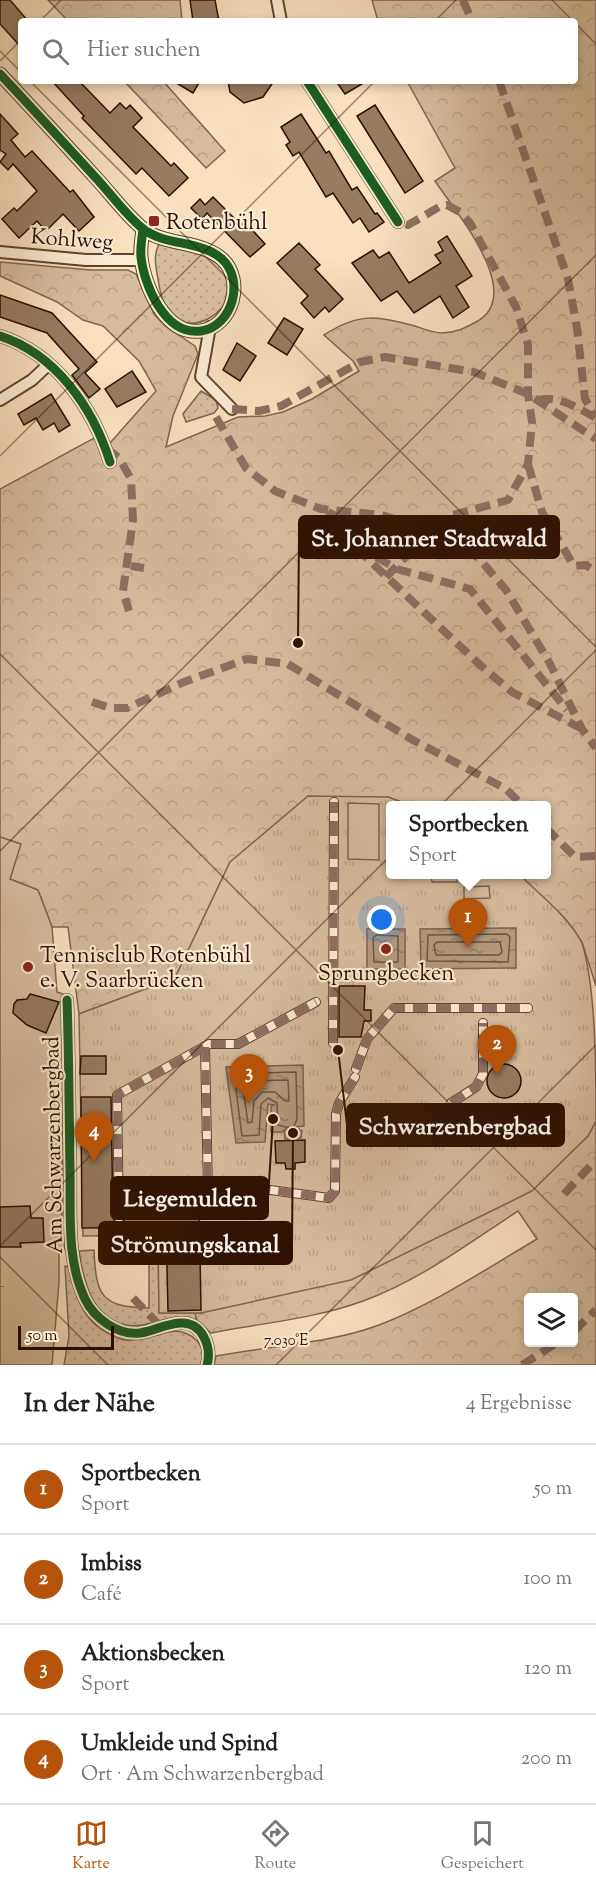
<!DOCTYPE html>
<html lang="de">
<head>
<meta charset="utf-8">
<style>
	:root { --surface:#fff; --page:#f6f6f6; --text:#222; --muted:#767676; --line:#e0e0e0; --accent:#b45309 }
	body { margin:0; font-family:"Sorts Mill Goudy",serif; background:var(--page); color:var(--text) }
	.controls { position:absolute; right:18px; bottom:18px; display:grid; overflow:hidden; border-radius:6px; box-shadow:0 3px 9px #0003 }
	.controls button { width:54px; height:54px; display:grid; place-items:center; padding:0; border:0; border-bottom:2px solid var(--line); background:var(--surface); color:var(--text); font:30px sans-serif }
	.scale { position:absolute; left:18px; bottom:15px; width:96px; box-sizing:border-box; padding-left:6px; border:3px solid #2b0f01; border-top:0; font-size:16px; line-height:21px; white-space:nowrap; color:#2b0f01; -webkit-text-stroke:4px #fbecd5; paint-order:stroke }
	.you { position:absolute; left:382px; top:920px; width:21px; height:21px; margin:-15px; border:4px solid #fff; border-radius:50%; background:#1a73e8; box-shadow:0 0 0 9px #1a73e833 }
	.badge { display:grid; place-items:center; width:39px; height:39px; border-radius:50%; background:var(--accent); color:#fff; font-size:20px; font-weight:700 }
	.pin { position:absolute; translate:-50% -50px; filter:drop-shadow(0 2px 3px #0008) }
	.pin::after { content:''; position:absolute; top:32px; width:21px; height:18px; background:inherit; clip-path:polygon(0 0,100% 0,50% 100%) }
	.popup { position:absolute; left:386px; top:801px; width:165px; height:78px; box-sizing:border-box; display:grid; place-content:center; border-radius:6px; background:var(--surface); filter:drop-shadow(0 2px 4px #0005); font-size:20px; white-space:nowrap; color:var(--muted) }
	.popup b { font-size:22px; color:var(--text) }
	.popup::after { content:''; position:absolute; left:50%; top:100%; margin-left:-12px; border:12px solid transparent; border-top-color:var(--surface) }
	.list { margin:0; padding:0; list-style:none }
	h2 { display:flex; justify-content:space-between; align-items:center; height:78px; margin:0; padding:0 24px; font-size:26px }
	h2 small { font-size:20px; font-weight:400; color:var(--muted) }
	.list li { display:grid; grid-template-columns:39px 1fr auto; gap:18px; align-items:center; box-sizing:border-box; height:90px; padding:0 24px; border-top:2px solid var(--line) }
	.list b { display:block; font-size:22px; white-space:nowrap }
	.list p { margin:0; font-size:20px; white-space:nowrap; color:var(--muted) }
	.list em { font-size:20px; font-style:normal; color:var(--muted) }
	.icon { flex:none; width:33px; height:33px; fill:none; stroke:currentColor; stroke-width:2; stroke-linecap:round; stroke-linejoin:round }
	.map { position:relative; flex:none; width:596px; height:1365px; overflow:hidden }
	.search { position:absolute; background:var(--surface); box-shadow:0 3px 9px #0003; left:18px; right:18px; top:18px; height:66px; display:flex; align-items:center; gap:15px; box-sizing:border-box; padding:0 21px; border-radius:6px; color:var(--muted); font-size:22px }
	.sheet { height:438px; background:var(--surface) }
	nav { display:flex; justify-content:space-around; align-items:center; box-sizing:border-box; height:84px; border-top:2px solid var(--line); background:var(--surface); font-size:16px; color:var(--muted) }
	nav a { display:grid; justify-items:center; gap:3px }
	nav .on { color:var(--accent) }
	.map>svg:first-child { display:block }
	.grass { fill:url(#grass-dots); stroke:#806650; stroke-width:1.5 }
	.forest { fill:url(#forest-crowns); stroke:#806650; stroke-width:1.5; fill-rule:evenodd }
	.park { fill:url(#park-tufts); stroke:#806650; stroke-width:1.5 }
	.pitch { fill:#d6bd9e; stroke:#806650; stroke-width:1.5 }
	.water { fill:url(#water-ripples); stroke:#7d624c; stroke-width:1.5 }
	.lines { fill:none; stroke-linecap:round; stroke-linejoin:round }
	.shore { stroke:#6f5440; stroke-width:1.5 }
	.building { fill:#967c63; stroke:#2b0f01; stroke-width:1.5 }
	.pedestrian-casing { stroke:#5e4430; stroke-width:10 }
	.minor-casing { stroke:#5e4430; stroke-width:14 }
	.tertiary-casing { stroke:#5e4430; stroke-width:15 }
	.pedestrian { stroke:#fbecd5; stroke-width:8 }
	.minor { stroke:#fbecd5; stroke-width:10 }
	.tertiary { stroke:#fbecd5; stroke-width:12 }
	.quiet { stroke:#8d6e63; stroke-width:8; stroke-dasharray:15 8; stroke-linecap:butt }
	.cycleway-casing { stroke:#fbecd5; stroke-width:13 }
	.cycleway { stroke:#1b5e20; stroke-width:9 }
	.ticks { fill:none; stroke:#2b0f01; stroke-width:1.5; stroke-opacity:0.45 }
	.poi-dot { fill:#8f2418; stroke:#fbecd5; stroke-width:2 }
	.labels { text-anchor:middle; stroke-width:4.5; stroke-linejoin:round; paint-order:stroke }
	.poi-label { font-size:22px; fill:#2b0f01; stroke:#fbecd5; text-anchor:start }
	.street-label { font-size:22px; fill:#2b0f01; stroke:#fbecd5 }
	.ticks-label { font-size:15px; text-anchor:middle; fill:#2b0f01; stroke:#fbecd5; stroke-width:4.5; stroke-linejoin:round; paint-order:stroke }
	.leader { fill:none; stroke:#2b0f01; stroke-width:2 }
	.callout-dot { fill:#2b0f01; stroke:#fbecd5; stroke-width:2 }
	.callout { fill:#2b0f01; stroke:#2b0f01; stroke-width:2 }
	.callout-label { font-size:24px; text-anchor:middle; font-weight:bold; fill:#fff }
</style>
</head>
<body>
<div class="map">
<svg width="596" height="1365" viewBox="0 0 596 1365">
	<defs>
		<pattern id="grass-dots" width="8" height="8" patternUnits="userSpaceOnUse" patternTransform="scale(1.5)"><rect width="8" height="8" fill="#d6bd9e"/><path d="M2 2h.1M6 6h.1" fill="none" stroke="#b8a186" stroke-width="1.8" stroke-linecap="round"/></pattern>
		<pattern id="forest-crowns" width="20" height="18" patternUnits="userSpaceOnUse" patternTransform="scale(1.5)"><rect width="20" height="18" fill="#d6bd9e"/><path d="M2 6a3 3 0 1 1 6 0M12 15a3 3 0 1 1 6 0" fill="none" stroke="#b8a186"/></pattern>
		<pattern id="park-tufts" width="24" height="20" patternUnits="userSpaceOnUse" patternTransform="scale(1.5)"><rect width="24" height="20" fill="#d6bd9e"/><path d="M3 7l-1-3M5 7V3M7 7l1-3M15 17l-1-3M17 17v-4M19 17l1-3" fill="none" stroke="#b8a186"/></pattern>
		<pattern id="water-ripples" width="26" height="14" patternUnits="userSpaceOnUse" patternTransform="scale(1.5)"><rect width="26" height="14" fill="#b39a7e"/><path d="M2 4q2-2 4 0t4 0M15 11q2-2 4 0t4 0" fill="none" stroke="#927c65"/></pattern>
	</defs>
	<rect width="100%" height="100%" fill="#f9e1be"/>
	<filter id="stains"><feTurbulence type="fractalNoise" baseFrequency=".00333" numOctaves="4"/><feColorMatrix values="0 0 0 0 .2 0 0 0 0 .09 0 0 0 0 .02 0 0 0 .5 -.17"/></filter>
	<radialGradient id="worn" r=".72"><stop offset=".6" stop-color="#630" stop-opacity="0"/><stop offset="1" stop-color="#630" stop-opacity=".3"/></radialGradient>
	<g class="grass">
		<path d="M159,244h7c16,5 39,9 52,20 43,37 -46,100 -59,21 -2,-14 -7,-28 0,-41z"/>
		<polygon points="201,391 216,400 218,408 214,413 186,422 183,414"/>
		<path d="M149,1242h9l1,71h36l2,8c-19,-9 -36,1 -55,4 -46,7 -58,-39 -63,-74l15,-1c2,46 7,57 55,58z"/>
		<path d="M65,1266l4,1c6,26 13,54 39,66 4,3 12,6 17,7 25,3 50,-21 71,0 8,8 8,15 5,25h-137l5,-29z"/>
	</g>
	<g class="forest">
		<polygon points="48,0 180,0 182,21 68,21"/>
		<path d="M372,0h224v986l-14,-44 -19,-23 -43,-44 26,-1v-68h-136l-22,-9 -158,65 -55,116 -96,36 -11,-87h-16l-14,-37 -28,-11 10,-35 -20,-7v-348l96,-52 14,6 46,-52 -17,-30 -36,-35 -20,-6 -26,-18 -57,-26v-14l91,8h37l8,4 18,40 11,12 30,20 3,8 -25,62 -7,31 72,-30 27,-1 18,-4 29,-13 47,-28 -6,-10 -29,-26c35,-23 53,-19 91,-9 9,3 18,7 27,7 13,0 23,-5 34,-11 51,-27 -21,-111 -41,-141l20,-13 -48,-87h168v-60h-197z"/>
		<polygon points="124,81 163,81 225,151 206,168"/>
		<path d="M596,1121v244h-382l2,-9c53,-10 112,-12 163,-31 55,-21 107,-56 158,-86l-19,-28c-49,32 -99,70 -155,90 -49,18 -101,22 -152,32l-14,-12 -2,-8h6l387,-177zM528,1298h46v44h-46z"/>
	</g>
	<path class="park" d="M308,796l80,1 22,8 -20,1v68l130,1c20,20 49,42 62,68 14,45 14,127 14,178l-8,15 -56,55 -181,89 -150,33h-42l-1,-78 -75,1 -4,-222 96,-36 55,-116z"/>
	<g class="pitch">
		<polygon points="348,803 379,804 379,860 348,859"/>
		<polygon points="0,837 21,844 10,879 38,890 52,927 57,992 63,994 62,1218 65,1249 59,1252 59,1282 52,1365 0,1365"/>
		<polygon points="431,875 457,875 457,882 432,882"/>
		<polygon points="489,886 490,898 464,899 464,887"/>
	</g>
	<g class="water">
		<polygon points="516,928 516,968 421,969 420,929"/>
		<rect x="367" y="929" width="38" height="40"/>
		<polygon points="303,1065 304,1126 295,1127 302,1131 301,1138 285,1139 284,1131 289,1126 282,1132 271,1132 271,1106 275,1105 268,1104 265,1142 236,1143 226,1067"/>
	</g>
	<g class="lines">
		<g class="shore">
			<polygon points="507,934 510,937 508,962 427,961 428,935"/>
			<polygon points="376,935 398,936 398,962 374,962 373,938"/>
			<polygon points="437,942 500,942 502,952 499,955 436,955 434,945"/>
			<polygon points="296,1072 297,1119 293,1129 278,1125 277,1103 268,1098 261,1104 259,1135 242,1136 234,1074"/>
			<polygon points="288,1080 289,1101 285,1101 275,1092 262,1092 254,1101 252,1122 248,1123 242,1081"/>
		</g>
	</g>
	<g class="building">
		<polygon points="0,0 10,0 28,21 21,21 21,47 0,24"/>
		<polygon points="190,0 215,0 219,21 193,21"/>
		<polygon points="52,81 79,81 110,113 120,103 126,109 130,105 142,118 133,127 171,166 174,163 188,178 169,196 142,168 136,174 82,118 84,116"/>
		<polygon points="173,81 200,81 193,93"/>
		<polygon points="228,81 274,81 263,97 244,103 230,92"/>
		<polygon points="336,81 367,81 345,94"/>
		<polygon points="375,105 423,181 405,193 357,116"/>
		<polygon points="0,114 18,134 11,140 25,157 32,151 70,192 73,190 94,217 79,231 63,214 46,231 37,221 19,238 2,219 14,208 17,211 37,191 13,164 8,170 0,162 6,154 0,150"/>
		<polygon points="301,114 326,153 329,151 352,190 357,187 375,214 377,213 384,222 369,232 360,218 353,223 333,193 326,197 299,152 293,156 286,145 290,142 281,127"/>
		<polygon points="213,197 241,225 245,222 265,244 250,257 207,213 202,219 191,208 200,199 205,205"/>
		<polygon points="447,236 472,276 456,286 469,307 453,318 440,296 414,313 397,291 381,301 352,263 373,250 379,258 389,252 409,283 441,263 435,255 443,251 438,242"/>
		<polygon points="299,243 320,265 315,269 343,299 329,312 325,307 314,318 301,303 308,296 277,263"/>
		<polygon points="0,295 52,313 97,362 85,373 100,389 89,398 72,375 79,369 47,333 0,317"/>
		<polygon points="284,318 303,329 287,355 268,343"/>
		<polygon points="237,343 256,356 240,381 223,370"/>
		<polygon points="132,371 146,392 117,407 105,389"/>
		<polygon points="51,394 70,425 59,432 54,423 43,430 36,418 24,425 18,414"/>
		<polygon points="339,986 365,986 364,1010 371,1010 371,1021 364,1021 361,1037 339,1037"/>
		<polygon points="30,994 59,1002 46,1033 27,1025 13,1013 14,1004 17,1000 27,999"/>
		<polygon points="81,1056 106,1056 106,1074 80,1074"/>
		<circle cx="504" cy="1081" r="17"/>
		<polygon points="81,1097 111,1097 113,1218 116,1223 122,1223 124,1220 125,1201 199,1201 201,1310 168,1311 166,1227 82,1228"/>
		<polygon points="305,1140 305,1162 295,1163 295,1169 286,1169 285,1163 276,1163 275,1141"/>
		<polygon points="30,1206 31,1218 43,1218 44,1242 20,1243 21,1247 0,1247 0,1207"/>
	</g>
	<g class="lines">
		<g class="pedestrian-casing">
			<g id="pedestrian">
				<polyline points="333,1043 334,802"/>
				<polyline points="205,1047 208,1191"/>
				<polyline points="356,1069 367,1039 394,1008 528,1008"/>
				<polyline points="451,1103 476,1087 483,1074 483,1023"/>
				<polyline points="119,1191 222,1191 234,1185 329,1198 335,1191 336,1114 339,1103 355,1077"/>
				<polyline points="119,1218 117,1095 209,1044 238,1044 316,1002"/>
			</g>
		</g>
		<g class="minor-casing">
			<g id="minor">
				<polyline points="277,0 281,21"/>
				<polyline points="307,81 398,222"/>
				<polyline points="0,252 86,260 141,260"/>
				<polyline points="210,327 201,377 232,409"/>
				<path d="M0,336c56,18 93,72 110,126"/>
				<polyline points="0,400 32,380 48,365"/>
				<path d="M67,1000c2,56 2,112 3,169 1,43 -4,90 15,130 9,19 33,37 55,34 13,-2 26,-9 40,-10 22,-2 32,24 27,42"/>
			</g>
		</g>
		<g class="tertiary-casing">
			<path id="tertiary" d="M0,74c32,34 64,69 96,104 15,16 29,36 46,50 21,18 59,12 80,31 23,21 11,67 -21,72 -36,5 -57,-46 -60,-74 -1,-10 1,-18 2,-28"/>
		</g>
		<use href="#pedestrian" class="pedestrian"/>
		<use href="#minor" class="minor"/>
		<use href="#tertiary" class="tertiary"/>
		<g class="quiet">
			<polyline points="463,0 472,21"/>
			<polyline points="499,81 568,279 577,328 585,399 596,417"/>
			<path d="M538,400c21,-5 40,8 58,18"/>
			<polyline points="232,409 259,411 281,406 360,362 385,357 474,372 528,394 596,439"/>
			<polyline points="216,417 246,468 275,491 321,509 382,515 458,540 483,563 506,590 549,662 582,729 596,748"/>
			<polyline points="106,448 119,458 131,479 133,520 123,591 129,611"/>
			<polyline points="528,464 542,512 574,566 586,565 596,572"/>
			<polyline points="328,512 354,525 371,554 397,569 470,589 567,710"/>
			<polyline points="326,514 353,545 480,665 512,692 582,729"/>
			<polyline points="131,566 144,568"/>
			<polyline points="386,577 431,531 453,515 508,500 528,464 532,422 528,394 528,345 516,307 470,223 460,212 447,205 439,207 408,225 398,222"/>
			<polyline points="92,702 111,708 127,708 184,682 247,659 288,664 411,739 506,789 523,806"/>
			<polyline points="546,828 575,857 596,856"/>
			<polyline points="333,1043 334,802"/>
			<polyline points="205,1047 208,1191"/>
			<polyline points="356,1069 367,1039 394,1008 528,1008"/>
			<polyline points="451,1103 476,1087 483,1074 483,1023"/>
			<polyline points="119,1191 222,1191 234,1185 329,1198 335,1191 336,1114 339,1103 355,1077"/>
			<polyline points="564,1194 596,1160"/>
			<polyline points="119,1218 117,1095 209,1044 238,1044 316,1002"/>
			<polyline points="0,1287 0,1286"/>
			<polyline points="133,1298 161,1327"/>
			<polyline points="574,1331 596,1310"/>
			<polyline points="522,1365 558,1342"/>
		</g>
		<g class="cycleway-casing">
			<g id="cycleway">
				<path d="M0,74c32,34 64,69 96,104 15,16 29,36 46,50 21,18 59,12 80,31 23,21 11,67 -21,72 -36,5 -57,-46 -60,-74 -1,-10 1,-18 2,-28"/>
				<polyline points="307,81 398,222"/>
				<path d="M0,336c56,18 93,72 110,126"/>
				<path d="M67,1000c2,56 2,112 3,169 1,43 -4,90 15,130 9,19 33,37 55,34 13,-2 26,-9 40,-10 22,-2 32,24 27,42"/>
			</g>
		</g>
		<use href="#cycleway" class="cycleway"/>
	</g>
	<path class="ticks" d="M552,0l21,21M40,21l21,-21M435,21l21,-21M575,23l21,21M0,51l21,21M0,61l21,-21M30,81l566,566M0,456l375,-375M0,654l596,596M0,851l596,-596M0,1246l596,-596M0,1257l108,108M276,1365l320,-320"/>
	<g class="poi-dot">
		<rect x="148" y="215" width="12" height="12" rx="3"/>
		<circle cx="386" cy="949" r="6"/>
		<circle cx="28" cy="967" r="6"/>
	</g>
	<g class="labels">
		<g class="poi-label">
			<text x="166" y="229">Rotenbühl</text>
			<text x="40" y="962">Tennisclub Rotenbühl<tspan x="40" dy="25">e. V. Saarbrücken</tspan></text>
			<text x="386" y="980" text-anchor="middle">Sprungbecken</text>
		</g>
		<g class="street-label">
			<text transform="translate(72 238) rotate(4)" y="8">Kohlweg</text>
			<text transform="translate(52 1145) rotate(-91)" y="8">Am Schwarzenbergbad</text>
		</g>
	</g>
	<g class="ticks-label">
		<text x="286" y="1345">7.030°E</text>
	</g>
	<path class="leader" d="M298 643L299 537M338 1050L347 1125M273 1119L268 1198M293 1133L292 1243"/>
	<g class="callout-dot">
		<circle cx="298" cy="643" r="6"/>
		<circle cx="338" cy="1050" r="6"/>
		<circle cx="273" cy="1119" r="6"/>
		<circle cx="293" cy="1133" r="6"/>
	</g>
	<g class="callout">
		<rect x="299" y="516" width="260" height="42" rx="6"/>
		<rect x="347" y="1104" width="217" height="42" rx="6"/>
		<rect x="111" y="1177" width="157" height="42" rx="6"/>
		<rect x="99" y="1222" width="193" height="42" rx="6"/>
	</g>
	<g class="callout-label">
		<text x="429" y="546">St. Johanner Stadtwald</text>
		<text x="455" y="1134">Schwarzenbergbad</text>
		<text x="190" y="1206">Liegemulden</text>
		<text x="195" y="1252">Strömungskanal</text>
	</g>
	<rect width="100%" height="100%" filter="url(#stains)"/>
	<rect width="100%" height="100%" fill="url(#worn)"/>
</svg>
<div class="controls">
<button><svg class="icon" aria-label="layers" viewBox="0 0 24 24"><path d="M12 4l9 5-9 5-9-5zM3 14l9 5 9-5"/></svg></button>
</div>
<div class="scale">50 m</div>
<div class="you"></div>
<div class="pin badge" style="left:468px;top:948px">1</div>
<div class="popup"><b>Sportbecken</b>Sport</div>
<div class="pin badge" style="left:497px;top:1075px">2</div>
<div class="pin badge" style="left:249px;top:1104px">3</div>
<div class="pin badge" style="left:94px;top:1162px">4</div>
<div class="search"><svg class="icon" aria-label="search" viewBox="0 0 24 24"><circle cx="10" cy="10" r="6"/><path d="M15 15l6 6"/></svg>Hier suchen</div>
</div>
<section class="sheet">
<h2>In der Nähe<small>4 Ergebnisse</small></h2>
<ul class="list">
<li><span class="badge">1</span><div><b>Sportbecken</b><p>Sport</p></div><em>50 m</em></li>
<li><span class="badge">2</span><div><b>Imbiss</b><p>Café</p></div><em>100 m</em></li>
<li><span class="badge">3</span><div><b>Aktionsbecken</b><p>Sport</p></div><em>120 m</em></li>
<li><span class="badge">4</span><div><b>Umkleide und Spind</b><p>Ort · Am Schwarzenbergbad</p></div><em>200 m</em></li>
</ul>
</section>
<nav>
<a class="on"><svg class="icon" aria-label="map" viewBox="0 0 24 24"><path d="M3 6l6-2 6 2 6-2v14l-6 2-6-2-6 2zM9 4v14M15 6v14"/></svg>Karte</a>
<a><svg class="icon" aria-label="directions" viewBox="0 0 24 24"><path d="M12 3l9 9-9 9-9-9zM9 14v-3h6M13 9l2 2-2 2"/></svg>Route</a>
<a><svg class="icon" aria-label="saved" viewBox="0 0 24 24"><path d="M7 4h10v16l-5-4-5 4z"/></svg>Gespeichert</a>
</nav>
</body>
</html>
